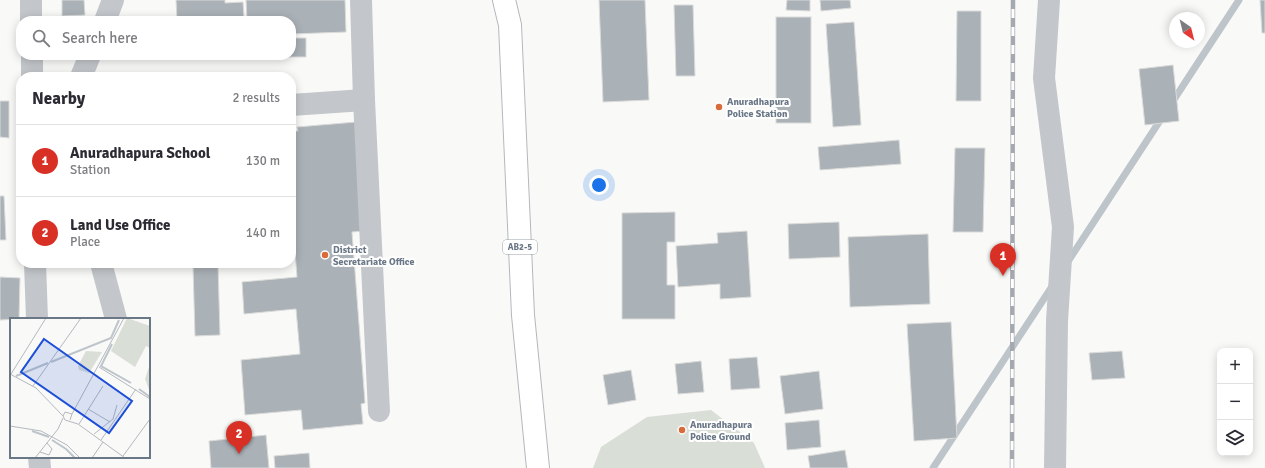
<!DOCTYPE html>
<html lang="en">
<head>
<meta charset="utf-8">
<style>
	:root { --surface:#fff; --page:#f2f2f3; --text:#2b2b33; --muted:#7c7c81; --line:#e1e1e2; --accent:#d93025 }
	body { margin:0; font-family:Signika,sans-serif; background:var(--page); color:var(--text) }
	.controls { position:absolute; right:12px; bottom:12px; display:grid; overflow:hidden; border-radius:8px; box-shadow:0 2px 10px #0003 }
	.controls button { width:36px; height:36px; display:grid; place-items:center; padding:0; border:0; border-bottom:1px solid var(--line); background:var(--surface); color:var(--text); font:20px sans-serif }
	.compass { position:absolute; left:1169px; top:12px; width:36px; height:36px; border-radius:50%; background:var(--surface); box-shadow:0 2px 10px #0003; rotate:145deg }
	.you { position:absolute; left:599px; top:185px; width:14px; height:14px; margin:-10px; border:3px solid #fff; border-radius:50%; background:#1a73e8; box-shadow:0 0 0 6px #1a73e833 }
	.badge { display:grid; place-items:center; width:26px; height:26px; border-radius:50%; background:var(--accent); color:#fff; font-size:13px; font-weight:700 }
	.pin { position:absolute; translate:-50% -33px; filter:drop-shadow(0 1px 2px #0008) }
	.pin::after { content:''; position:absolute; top:21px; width:14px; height:12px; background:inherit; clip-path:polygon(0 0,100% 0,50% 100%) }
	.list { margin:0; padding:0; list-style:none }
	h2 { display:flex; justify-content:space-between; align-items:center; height:52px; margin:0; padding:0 16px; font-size:17px }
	h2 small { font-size:13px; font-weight:400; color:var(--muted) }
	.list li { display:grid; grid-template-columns:26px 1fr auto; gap:12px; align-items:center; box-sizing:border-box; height:72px; padding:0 16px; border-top:1px solid var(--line) }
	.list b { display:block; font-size:15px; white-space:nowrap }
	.list p { margin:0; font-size:13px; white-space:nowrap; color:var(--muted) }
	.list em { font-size:13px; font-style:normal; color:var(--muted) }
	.icon { flex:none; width:22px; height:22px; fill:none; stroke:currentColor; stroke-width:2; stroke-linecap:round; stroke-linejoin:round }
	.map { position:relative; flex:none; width:1265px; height:468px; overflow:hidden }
	.search { position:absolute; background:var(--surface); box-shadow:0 2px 10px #0003; left:16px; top:16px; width:280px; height:44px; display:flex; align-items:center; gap:10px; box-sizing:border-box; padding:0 14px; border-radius:16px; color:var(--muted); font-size:15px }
	.panel { position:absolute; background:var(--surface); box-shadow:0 2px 10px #0003; left:16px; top:72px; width:280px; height:196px; border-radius:16px }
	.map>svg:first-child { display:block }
	.green { fill:#d9ded7 }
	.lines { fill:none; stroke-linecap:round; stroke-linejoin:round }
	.stream { stroke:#bdc5cb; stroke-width:7 }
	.building { fill:#aab1b7; stroke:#dbdbd9 }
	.major-casing { stroke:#b4b8bd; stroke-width:24 }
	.minor { stroke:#c3c6ca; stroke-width:22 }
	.major { stroke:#fff; stroke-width:22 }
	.rail-casing { stroke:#a4a9af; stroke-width:4.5 }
	.rail { stroke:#fff; stroke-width:3; stroke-dasharray:9; stroke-linecap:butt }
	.poi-dot { fill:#d86b39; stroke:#fff; stroke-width:1.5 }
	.labels { text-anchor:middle; stroke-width:4; stroke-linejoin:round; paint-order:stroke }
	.shield { fill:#fff; stroke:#97a0aa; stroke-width:1 }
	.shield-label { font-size:9px; font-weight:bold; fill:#6a7786 }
	.poi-label { font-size:10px; font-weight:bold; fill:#6a7786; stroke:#fff; text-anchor:start }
	.inset-river { fill:none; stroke:#bdc5cb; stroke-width:2 }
	.inset-road { fill:none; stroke:#b3b9c0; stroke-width:1 }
	.view { fill:#1d4ed8; fill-opacity:0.15; stroke:#1d4ed8; stroke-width:2 }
	.inset-edge { fill:none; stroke:#6a7786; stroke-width:2 }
</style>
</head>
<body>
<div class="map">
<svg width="1265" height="468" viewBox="0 0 1265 468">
	<rect width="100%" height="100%" fill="#f9f9f7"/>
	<polygon class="green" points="711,410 754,443 765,468 593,468 601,447 647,417"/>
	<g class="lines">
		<g class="stream">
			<polyline points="1171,104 1239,0"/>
			<polyline points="1067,263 1163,116"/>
			<polyline points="933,468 1053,285"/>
		</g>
	</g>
	<g class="building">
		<polygon points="62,0 84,0 85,15 62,16"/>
		<polygon points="176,0 225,0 225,3 243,2 244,18 226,19 226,21 177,21"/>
		<polygon points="246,0 345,0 346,32 291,34 291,21 247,21"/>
		<polygon points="599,0 645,0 649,100 603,102"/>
		<polygon points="787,0 810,0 810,11 786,10"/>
		<polygon points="820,0 850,0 851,8 821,11"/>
		<polygon points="1260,0 1265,0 1265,33 1262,33"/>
		<polygon points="674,5 693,5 695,76 676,76"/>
		<polygon points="957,11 981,11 981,101 956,101"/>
		<rect x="776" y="17" width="35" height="106"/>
		<polygon points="854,22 861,125 833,127 826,24"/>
		<polygon points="291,38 306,38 306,57 275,57 275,55 291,55"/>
		<polygon points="1173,65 1179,121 1145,125 1139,69"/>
		<polygon points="0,101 9,101 9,138 0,137"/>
		<polygon points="356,122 365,231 352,232 365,403 361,404 363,424 303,430 301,410 245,415 241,360 300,354 296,309 244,314 242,282 297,277 291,200 291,131 298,131 297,127"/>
		<polygon points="899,140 901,164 820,170 818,147"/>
		<polygon points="955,148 985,148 983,232 953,232"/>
		<polygon points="0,196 4,196 6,240 0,240"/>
		<polygon points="675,212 675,242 667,242 667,285 675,285 675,319 622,319 622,213"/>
		<polygon points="839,222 840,257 789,259 788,224"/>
		<polygon points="747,231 751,297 720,299 720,284 678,287 676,246 718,243 717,233"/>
		<polygon points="928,234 930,304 850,307 848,237"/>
		<polygon points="218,265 220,335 195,336 193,266"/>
		<polygon points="0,277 20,278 19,319 0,320"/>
		<polygon points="951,322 957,438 914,441 907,324"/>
		<polygon points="1122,351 1125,378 1092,380 1089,353"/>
		<polygon points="757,357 760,388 731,390 729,359"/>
		<polygon points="701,361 704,392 678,394 675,364"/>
		<polygon points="631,370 636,400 608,405 603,375"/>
		<polygon points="819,371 823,409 785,414 780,376"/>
		<polygon points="819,420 821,447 787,450 785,423"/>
		<polygon points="266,435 269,468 211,468 209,441"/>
		<polygon points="845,450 848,468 810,468 808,456"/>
		<polygon points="309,453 310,468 275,468 274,456"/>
	</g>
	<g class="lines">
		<g class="major-casing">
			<polyline id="major" points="504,0 510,25 523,315 538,468"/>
		</g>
		<g class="minor">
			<polyline points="31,0 31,21"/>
			<polyline points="361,0 364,100 379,411"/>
			<polyline points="1049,0 1044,78 1063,227 1057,321 1055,468"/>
			<polyline points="105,21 113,0"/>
			<polyline points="32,55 32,77"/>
			<polyline points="81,77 90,55"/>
			<polyline points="291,105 364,100"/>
			<polyline points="35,263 37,319"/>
			<polyline points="101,263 116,319"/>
			<polyline points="39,457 40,468"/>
		</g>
		<use href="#major" class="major"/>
		<g class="rail-casing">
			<polyline id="rail" points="1012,468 1013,0"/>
		</g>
		<use href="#rail" class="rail"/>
	</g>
	<g class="poi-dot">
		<circle cx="719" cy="107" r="4"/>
		<circle cx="325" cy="255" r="4"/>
		<circle cx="682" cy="430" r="4"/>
	</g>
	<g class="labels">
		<rect class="shield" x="503" y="240" width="34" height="14" rx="3"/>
		<g class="shield-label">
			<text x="520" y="250">AB2-5</text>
		</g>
		<g class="poi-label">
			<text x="727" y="105">Anuradhapura<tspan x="727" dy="12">Police Station</tspan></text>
			<text x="333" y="253">District<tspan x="333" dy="12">Secretariate Office</tspan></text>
			<text x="690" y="428">Anuradhapura<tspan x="690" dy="12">Police Ground</tspan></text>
		</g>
	</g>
	<g transform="translate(10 318)">
		<rect width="140" height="140" fill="#f9f9f7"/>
		<path d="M117,0l23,8v22l-4,-2 -11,21 -24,-16zM76,33l16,1 -13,21 -10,-3 -1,-4zM140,46v28l-5,-13z" fill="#d9ded7"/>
		<path class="inset-river" d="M102,26l-11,22 30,17M41,44l60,-24 8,-18M6,58l32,-13M129,71l11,8M22,113l17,6M42,122l14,9 9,9"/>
		<path class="inset-road" d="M89,49l51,32M0,56l26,14 27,28M1,56l35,-56M23,68l48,-68M78,91l22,13M62,96l52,-96M60,102l2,-6 -7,-2 -2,4 2,4 13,4 47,34M69,106l24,-38M0,108l31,5 26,14 13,13M84,116l19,-15 4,-14M91,122l35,-51M30,134l9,3 3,-6 -5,-6M113,138l27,-37M25,140l23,-29 5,-11M82,140l11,-16"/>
		<path class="view" d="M34,21l88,62 -23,32 -88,-61z"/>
		<rect width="140" height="140" class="inset-edge"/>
	</g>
</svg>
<div class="controls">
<button>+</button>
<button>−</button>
<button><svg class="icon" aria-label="layers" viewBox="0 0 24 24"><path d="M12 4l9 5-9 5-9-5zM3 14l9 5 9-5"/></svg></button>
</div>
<svg class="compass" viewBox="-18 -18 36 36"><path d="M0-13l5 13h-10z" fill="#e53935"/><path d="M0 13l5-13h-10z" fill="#7c7c81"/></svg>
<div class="you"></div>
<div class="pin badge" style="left:1003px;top:276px">1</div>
<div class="pin badge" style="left:239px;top:454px">2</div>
<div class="search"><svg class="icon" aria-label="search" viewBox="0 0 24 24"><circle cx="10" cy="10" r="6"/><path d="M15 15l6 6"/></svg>Search here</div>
<section class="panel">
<h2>Nearby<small>2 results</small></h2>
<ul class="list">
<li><span class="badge">1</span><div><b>Anuradhapura School</b><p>Station</p></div><em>130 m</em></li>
<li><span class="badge">2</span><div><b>Land Use Office</b><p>Place</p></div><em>140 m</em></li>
</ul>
</section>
</div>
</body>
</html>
